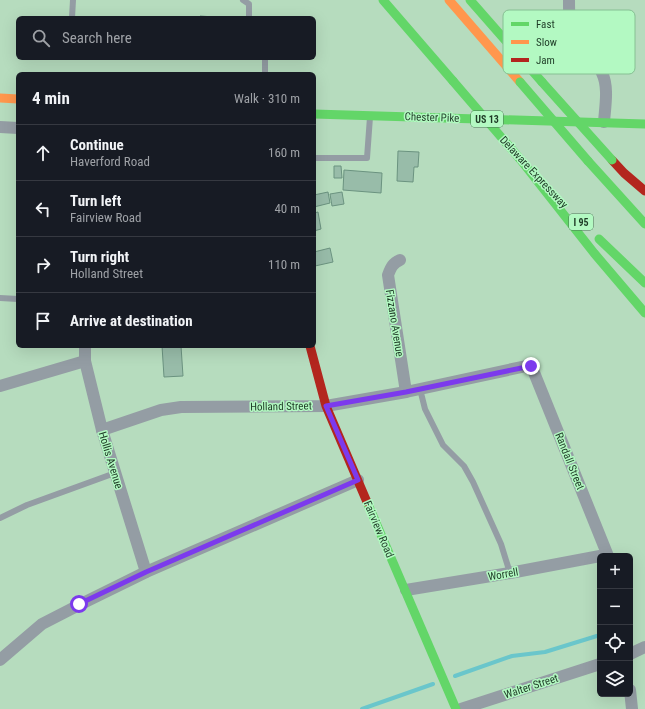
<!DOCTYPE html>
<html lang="en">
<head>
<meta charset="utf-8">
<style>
	:root { --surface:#171b24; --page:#242831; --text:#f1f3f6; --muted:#9ea1a6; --line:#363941 }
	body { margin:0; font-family:"Roboto Condensed",sans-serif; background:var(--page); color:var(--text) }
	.controls { position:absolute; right:12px; bottom:12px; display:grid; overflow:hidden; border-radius:6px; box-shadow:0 4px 16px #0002 }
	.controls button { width:36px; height:36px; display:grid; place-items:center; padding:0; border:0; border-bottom:1px solid var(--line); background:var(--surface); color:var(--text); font:20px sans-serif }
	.stop { position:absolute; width:12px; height:12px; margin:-9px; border:3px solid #7c3aed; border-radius:50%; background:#fff }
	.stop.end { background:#7c3aed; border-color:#fff; box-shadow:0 1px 4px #0008 }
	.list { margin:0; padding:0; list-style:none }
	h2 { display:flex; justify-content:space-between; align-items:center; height:52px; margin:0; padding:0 16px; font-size:17px }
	h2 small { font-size:13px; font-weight:400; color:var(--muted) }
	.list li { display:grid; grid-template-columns:26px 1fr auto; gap:12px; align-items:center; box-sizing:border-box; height:56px; padding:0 16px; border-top:1px solid var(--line) }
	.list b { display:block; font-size:15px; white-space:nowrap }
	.list p { margin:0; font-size:13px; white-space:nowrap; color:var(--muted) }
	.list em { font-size:13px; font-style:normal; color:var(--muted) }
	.icon { flex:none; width:22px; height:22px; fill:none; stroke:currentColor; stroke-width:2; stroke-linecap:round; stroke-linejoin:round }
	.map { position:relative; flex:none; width:645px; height:709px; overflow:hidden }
	.search { position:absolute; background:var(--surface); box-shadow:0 4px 16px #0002; left:16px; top:16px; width:300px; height:44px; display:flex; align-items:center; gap:10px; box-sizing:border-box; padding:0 14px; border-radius:6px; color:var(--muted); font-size:15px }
	.panel { position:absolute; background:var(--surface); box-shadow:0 4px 16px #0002; left:16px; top:72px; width:300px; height:276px; border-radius:6px }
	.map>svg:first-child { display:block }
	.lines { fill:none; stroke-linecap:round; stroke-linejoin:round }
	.stream { stroke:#6ac6cb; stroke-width:4 }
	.building { fill:#98bca9; stroke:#6b9380 }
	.lane { stroke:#949da4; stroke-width:6 }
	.street { stroke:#949da4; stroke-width:12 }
	.fast { stroke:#63d668; stroke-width:9 }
	.slow { stroke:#ff974d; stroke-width:9 }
	.jam { stroke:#b3261e; stroke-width:9 }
	.fast-bridge { stroke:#63d668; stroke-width:9 }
	.route { stroke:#7c3aed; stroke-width:5 }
	.labels { text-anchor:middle; stroke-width:3; stroke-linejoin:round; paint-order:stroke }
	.shield { fill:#b3f9c2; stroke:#4b7455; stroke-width:1 }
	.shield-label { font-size:10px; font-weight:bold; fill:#1e3b26 }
	.street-label { font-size:11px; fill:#1e3b26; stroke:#b3f9c2 }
	.key { fill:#b3f9c2; stroke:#86c093; stroke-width:1 }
	.key-label { font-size:11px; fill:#1e3b26 }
</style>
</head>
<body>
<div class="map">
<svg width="645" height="709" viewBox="0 0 645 709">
	<rect width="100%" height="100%" fill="#b6dcbe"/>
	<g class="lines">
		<g class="stream">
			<polyline points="455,676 512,656 545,652 600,635"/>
			<polyline points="362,709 433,684"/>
		</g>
	</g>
	<g class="building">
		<polygon points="200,16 228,18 200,18"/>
		<polygon points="398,151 419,152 418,167 414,167 413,182 397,181"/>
		<polygon points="334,166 341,166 342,178 334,178"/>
		<polygon points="344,170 382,173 381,193 343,190"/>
		<polygon points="328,192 330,203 314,207 314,195"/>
		<polygon points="342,192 344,204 332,206 330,194"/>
		<polygon points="318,212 321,229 314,231 314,213"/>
		<polygon points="330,248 333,262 315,266 314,252"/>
		<polygon points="162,346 181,346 183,376 164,377"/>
	</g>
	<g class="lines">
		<g class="lane">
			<polyline points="243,0 249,4 249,18"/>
			<polyline points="72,18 73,0"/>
			<polyline points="265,74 265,58"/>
			<polyline points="314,158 367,158 370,117"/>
			<polyline points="0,298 18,299"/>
			<polyline points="420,389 425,409 443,445 464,466 473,482 501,544 510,573"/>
			<polyline points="0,518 27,505 115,473"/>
		</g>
		<g class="street">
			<path d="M569,0c0,30 0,33 20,56 5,5 11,10 13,17 7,14 3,34 2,49"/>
			<polyline points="0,127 18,128"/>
			<path d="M400,260c-7,3 -9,7 -12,15l18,117"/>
			<polyline points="85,346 85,361 102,430 146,572"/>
			<polyline points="0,386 85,361"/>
			<polyline points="102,430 161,410 181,407 326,406 406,392 531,365 608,556"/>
			<polyline points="406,590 510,573 600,556"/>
			<polyline points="630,654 645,647"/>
			<polyline points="0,660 42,624 79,605 146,572 358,480"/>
			<polyline points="630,690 632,709"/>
			<polyline points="461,709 600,664"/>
		</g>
		<g class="fast">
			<polyline points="383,0 453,81"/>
			<polyline points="470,0 542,82"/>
			<polyline points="314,114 645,124"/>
			<polyline points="520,159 594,253 645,313"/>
			<polyline points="588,161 645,224"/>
			<polyline points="599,239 645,283"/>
			<polyline points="367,502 456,709"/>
		</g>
		<g class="slow">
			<polyline points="449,0 520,82"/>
			<polyline points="0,98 18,99"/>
		</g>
		<g class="jam">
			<polyline points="612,160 624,173 645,191"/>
			<polyline points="310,346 326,406 367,502"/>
		</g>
		<g class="fast-bridge">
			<polyline points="453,81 520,159"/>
			<polyline points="520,82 588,161"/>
			<polyline points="542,82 612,160"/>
		</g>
	</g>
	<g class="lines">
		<polyline class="route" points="79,604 146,572 358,480 326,406 406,392 531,366"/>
	</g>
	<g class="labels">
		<g class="shield">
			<rect x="471" y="111" width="32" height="16" rx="3"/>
			<rect x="569" y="214" width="24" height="16" rx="3"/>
		</g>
		<g class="shield-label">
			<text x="487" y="123">US 13</text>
			<text x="581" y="226">I 95</text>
		</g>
		<g class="street-label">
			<text transform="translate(432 117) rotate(2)" y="4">Chester Pike</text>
			<text transform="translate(534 172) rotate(47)" y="4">Delaware Expressway</text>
			<text transform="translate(395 323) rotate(81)" y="4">Fizzano Avenue</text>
			<text transform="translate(281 406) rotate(-1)" y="4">Holland Street</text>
			<text transform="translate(111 460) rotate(73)" y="4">Hollis Avenue</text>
			<text transform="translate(570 461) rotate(68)" y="4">Randall Street</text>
			<text transform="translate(379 529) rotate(67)" y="4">Fairview Road</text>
			<text transform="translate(503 574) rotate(-10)" y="4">Worrell</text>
			<text transform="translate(531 686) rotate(-18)" y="4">Walter Street</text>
		</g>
	</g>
	<rect x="503" y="10" width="132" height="64" rx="6" class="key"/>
	<rect x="511" y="22" width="18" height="4" fill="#63d668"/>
	<rect x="511" y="40" width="18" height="4" fill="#ff974d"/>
	<rect x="511" y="58" width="18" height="4" fill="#b3261e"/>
	<g class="key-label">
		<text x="536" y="28">Fast</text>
		<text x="536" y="46">Slow</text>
		<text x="536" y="64">Jam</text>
	</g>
</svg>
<div class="controls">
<button>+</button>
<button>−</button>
<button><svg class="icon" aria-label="locate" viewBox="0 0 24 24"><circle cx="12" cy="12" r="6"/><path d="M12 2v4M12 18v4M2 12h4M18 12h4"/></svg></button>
<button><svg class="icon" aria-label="layers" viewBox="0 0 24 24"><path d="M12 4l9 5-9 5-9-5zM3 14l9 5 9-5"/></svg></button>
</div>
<div class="stop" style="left:79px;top:604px"></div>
<div class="stop end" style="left:531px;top:366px"></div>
<div class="search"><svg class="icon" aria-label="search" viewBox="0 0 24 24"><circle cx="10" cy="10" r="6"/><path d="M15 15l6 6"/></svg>Search here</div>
<section class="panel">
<h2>4 min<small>Walk · 310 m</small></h2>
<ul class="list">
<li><svg class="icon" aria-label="ahead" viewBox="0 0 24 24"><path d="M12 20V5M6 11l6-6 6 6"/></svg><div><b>Continue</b><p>Haverford Road</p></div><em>160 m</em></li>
<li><svg class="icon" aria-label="left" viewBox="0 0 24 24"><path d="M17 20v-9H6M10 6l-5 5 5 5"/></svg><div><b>Turn left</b><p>Fairview Road</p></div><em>40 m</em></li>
<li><svg class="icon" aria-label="right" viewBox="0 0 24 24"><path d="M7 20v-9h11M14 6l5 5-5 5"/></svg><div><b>Turn right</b><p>Holland Street</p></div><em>110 m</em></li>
<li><svg class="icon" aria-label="arrive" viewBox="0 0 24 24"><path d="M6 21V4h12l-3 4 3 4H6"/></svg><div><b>Arrive at destination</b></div></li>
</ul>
</section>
</div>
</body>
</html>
